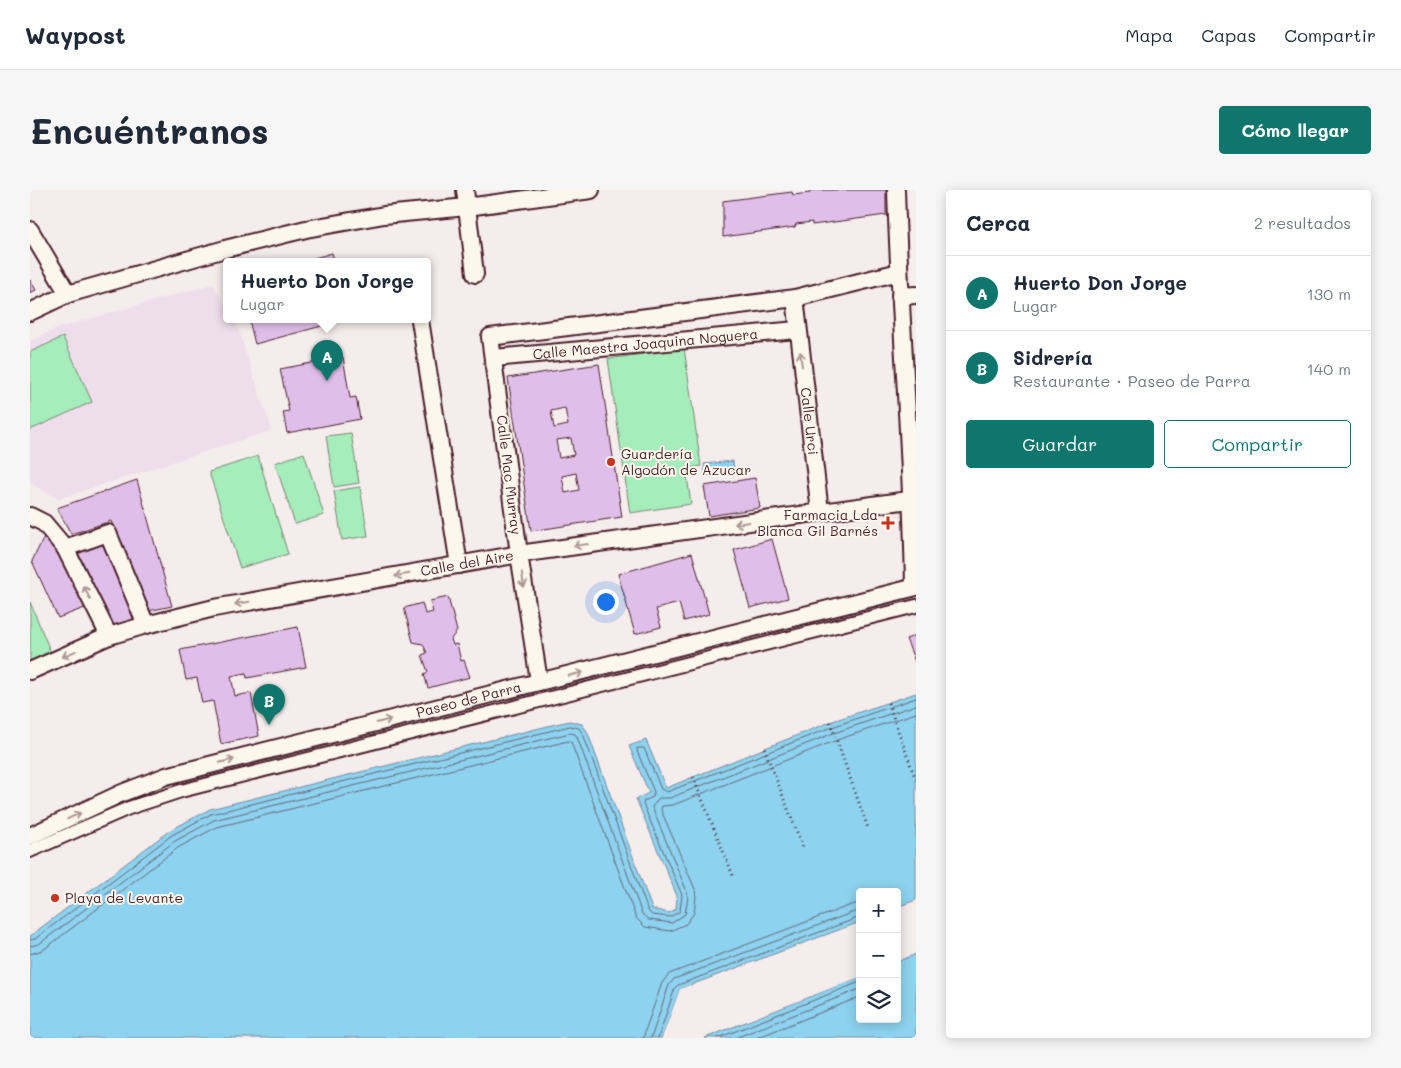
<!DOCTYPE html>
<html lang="es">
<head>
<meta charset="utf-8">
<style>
	:root { --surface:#fff; --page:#f6f6f7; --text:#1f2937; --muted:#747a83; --line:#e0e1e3; --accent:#0f766e }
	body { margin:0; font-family:Mali,sans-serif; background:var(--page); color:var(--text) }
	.controls { position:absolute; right:15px; bottom:15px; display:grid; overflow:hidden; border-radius:5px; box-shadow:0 2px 12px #0003 }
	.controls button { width:45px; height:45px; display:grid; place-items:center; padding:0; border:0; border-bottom:1px solid var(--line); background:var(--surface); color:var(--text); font:25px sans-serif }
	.you { position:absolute; left:575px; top:411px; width:18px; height:18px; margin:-12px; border:4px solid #fff; border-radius:50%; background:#1a73e8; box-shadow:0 0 0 8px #1a73e833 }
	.badge { display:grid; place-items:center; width:32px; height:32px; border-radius:50%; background:var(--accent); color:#fff; font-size:16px; font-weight:700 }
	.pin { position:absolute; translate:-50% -41px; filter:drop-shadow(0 1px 2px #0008) }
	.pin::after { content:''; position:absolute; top:26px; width:18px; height:15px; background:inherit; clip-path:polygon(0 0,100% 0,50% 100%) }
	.popup { position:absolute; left:193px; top:68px; width:208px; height:65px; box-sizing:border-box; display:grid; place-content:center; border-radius:5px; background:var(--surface); filter:drop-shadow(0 1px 4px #0005); font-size:16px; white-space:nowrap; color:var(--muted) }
	.popup b { font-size:19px; color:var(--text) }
	.popup::after { content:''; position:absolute; left:50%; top:100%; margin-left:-10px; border:10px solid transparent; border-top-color:var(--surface) }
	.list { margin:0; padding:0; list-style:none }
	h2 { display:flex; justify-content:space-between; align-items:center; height:65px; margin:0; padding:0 20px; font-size:21px }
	h2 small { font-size:16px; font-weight:400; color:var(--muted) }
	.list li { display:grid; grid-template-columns:32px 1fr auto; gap:15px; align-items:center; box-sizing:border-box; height:75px; padding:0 20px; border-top:1px solid var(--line) }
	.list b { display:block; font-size:19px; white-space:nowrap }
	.list p { margin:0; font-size:16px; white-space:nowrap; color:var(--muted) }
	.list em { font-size:16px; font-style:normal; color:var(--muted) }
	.actions { display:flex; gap:10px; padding:15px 20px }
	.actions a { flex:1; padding:11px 0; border:1px solid var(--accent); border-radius:5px; text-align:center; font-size:18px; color:var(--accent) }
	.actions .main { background:var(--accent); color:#fff }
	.icon { flex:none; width:28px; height:28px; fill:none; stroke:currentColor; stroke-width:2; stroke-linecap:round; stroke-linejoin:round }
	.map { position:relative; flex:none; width:886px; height:848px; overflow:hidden; border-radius:5px }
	header { display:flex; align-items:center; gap:30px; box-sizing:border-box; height:70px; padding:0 25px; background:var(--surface); border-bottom:1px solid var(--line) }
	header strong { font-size:24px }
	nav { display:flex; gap:28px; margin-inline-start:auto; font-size:18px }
	.intro { display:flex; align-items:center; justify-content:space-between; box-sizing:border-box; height:120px; padding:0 30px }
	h1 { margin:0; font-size:35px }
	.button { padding:12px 22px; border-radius:5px; background:var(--accent); color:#fff; font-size:18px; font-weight:700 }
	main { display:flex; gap:30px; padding:0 30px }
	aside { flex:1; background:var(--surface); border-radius:5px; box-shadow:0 2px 12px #0003 }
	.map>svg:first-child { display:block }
	.built { fill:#eedeeb }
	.green { fill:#a5edba; stroke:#788672 }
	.water { fill:#8dd2ee; stroke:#728aa0 }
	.pier { fill:#f5ecec }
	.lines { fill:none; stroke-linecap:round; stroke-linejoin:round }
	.shore { stroke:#656779; stroke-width:1 }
	.building { fill:#dfbeea; stroke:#4a1f2b; fill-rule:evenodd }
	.pedestrian-casing { stroke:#4a1f2b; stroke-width:16 }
	.minor-casing { stroke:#4a1f2b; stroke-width:20 }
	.path { stroke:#4a1f2b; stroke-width:3; stroke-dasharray:1 4; stroke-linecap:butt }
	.pedestrian { stroke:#fbf7ec; stroke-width:12 }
	.minor { stroke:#fbf7ec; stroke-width:16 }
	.oneway { stroke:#ab9695 }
	.poi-dot { fill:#c8321e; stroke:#fbf7ec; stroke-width:2 }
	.labels { text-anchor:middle; stroke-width:4; stroke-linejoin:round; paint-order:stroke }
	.street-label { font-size:14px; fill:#4a1f2b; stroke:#fbf7ec }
	.poi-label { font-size:14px; fill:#4a1f2b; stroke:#fbf7ec; text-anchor:start }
</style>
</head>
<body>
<header>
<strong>Waypost</strong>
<nav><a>Mapa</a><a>Capas</a><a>Compartir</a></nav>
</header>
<div class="intro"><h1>Encuéntranos</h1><a class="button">Cómo llegar</a></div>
<main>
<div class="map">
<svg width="886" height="848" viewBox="0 0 886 848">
	<rect width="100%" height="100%" fill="#f5ecec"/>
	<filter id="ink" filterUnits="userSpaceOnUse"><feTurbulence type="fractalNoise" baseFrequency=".02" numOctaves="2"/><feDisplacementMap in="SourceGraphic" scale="10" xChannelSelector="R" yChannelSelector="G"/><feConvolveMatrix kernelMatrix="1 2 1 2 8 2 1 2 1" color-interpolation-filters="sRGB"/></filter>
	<g filter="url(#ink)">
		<polygon class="built" points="183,94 197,118 197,130 203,130 207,136 242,240 28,309 0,293 0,151 31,137"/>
		<g class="green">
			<polygon points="33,147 62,212 0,240 0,162"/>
			<polygon points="654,158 671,276 656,279 661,314 600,323 578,169"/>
			<polygon points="321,243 329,293 304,297 296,246"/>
			<polygon points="274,263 294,325 265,334 245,273"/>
			<polygon points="228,266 258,364 210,378 179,282"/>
			<polygon points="330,297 338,346 312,350 304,301"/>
			<polygon points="0,412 21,463 0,472"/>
		</g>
		<g class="water">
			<polygon points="703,271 704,282 675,286 674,274"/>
			<polygon points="886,503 886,710 867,717 867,702 830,702 830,732 650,799 632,848 0,848 0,746 139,641 180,619 526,534 540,531 552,534 557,541 622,719 639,723 646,719 647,706 606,609 619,603 599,556 616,550 636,598 800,532"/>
			<polygon points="886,764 886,848 675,848 830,787 830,829 867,829 867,772"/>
		</g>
		<g class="pier">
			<polygon points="830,784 830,787 672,848 674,846"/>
			<polygon points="660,795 661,797 652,801 635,848 632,848 650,799"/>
		</g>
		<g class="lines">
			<g class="shore">
				<polyline points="0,750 5,749 142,645 181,624 540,536 549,538 553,544 618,721 622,725 640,727 650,721 652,705 613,614 614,611 623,607 624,602 607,561 607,558 614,558 631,599 637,602 802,537 886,508"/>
				<polyline points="0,756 9,754 145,651 184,630 540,543 545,544 547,547 612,724 619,730 642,733 655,724 658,707 657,702 622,617 629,608 640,608 804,543 886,515"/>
				<polyline points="0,764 13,760 149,657 187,637 538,551 541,552 606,728 615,737 640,741 656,734 664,723 666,707 665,699 631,620 632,616 643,615 807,550 886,523"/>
				<polyline points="614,848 615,841 632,793 639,784 821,715 830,713"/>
				<polyline points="621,848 639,795 644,789 824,722 830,721"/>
				<polyline points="628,848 645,798 648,795 830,727"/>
				<polyline points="688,848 830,792"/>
				<polyline points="705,848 830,799"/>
				<polyline points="726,848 830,807"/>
			</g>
		</g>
		<g class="building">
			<polygon points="780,0 856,0 856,25 782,35 782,32 766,34 765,37 693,47 693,11 762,2 763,5 780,3"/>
			<polygon points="302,63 305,72 270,72"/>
			<polygon points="0,90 6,100 0,103"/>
			<polygon points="219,130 314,130 225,154"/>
			<polygon points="313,167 320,208 326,207 330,229 257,243 253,222 259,221 250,179"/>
			<path d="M569,174l23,153 -91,14 -23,-153zM535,218l3,17 -14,3 -3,-17zM541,248l3,17 -15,3 -3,-18zM546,283l3,17 -14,3 -3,-17z"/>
			<polygon points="725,288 730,318 679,326 674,296"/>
			<polygon points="107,290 142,416 118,421 81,331 41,344 27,318"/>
			<polygon points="15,345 32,365 57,417 28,428 2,371"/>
			<polygon points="742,349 758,408 720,418 704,360"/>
			<polygon points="76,352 106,429 82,437 46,362"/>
			<polygon points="662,363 679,424 654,431 649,413 626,419 631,437 605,444 588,384"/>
			<polygon points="418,407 427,441 421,449 423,455 427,454 431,471 434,470 440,487 398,498 394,484 398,482 392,465 397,463 393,454 383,452 374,418 392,413 395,424 403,422 400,411"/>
			<polygon points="268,437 276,477 217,488 216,483 201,486 205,506 221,503 229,546 191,554 183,511 172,513 167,488 156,490 150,460"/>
			<polygon points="886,445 886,474 876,449"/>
		</g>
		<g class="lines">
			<g class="pedestrian-casing">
				<polyline id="pedestrian" points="0,661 99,618 151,601 886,416"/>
			</g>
			<g class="minor-casing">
				<g id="minor">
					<polyline points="435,0 445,84"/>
					<path d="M866,0c4,132 16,265 18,397"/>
					<polyline points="0,40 38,104"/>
					<polyline points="870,106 886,105"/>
					<path id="s1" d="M765,108l25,214"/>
					<polyline points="0,122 38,104 195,59 276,39 354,25 437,17 561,0"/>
					<polyline points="390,130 429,375"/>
					<path id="s2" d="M464,168l303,-28"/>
					<polyline points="0,326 14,333 35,358 79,446"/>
					<polyline points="35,358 78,343 116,435"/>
					<path id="s3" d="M0,481l79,-35 37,-11 68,-17 305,-54 397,-55"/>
					<polyline points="509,491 489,364 460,147 765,108 869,82"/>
					<path id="s4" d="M0,646l92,-43 44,-17 750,-189"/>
				</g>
			</g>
			<g class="path">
				<polyline points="858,513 886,590"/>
				<polyline points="800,532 838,638"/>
				<polyline points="734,558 774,660"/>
				<polyline points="663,587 704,688"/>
			</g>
			<use href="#pedestrian" class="pedestrian"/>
			<use href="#minor" class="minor"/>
		</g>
		<defs><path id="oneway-shaft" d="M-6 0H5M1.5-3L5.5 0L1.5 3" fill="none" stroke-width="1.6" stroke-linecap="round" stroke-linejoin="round" transform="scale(1.25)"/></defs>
		<g class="oneway">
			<use href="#oneway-shaft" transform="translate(771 169) rotate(-97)"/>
			<use href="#oneway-shaft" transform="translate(712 333) rotate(172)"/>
			<use href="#oneway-shaft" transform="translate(551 355) rotate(172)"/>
			<use href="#oneway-shaft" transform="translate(372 385) rotate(170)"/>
			<use href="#oneway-shaft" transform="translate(493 390) rotate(81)"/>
			<use href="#oneway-shaft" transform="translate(57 403) rotate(-116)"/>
			<use href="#oneway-shaft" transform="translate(212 413) rotate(170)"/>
			<use href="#oneway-shaft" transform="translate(39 464) rotate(156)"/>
			<use href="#oneway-shaft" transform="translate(546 484) rotate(-13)"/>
			<use href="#oneway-shaft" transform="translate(354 531) rotate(-14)"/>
			<use href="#oneway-shaft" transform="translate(197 571) rotate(-14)"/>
			<use href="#oneway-shaft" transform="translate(44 626) rotate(-25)"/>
		</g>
	</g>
	<g class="poi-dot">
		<circle cx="581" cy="272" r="5"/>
		<path d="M855.5 325.5h5v5h5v5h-5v5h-5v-5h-5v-5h5z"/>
		<circle cx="25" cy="708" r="5"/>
	</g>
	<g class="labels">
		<g class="street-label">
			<text dy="5" stroke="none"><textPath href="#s2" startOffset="152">Calle Maestra Joaquina Noguera</textPath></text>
			<text dy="5" stroke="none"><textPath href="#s1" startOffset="124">Calle Urci</textPath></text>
			<text transform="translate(479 285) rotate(83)" y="5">Calle Mac Murray</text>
			<text dy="5" stroke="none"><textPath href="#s3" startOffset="452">Calle del Aire</textPath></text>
			<text dy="5" stroke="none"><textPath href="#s4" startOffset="461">Paseo de Parra</textPath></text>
		</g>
		<g class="poi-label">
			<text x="591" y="269">Guardería<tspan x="591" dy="16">Algodón de Azucar</tspan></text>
			<text x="848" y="330" text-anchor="end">Farmacia Lda<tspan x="848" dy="16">Blanca Gil Barnés</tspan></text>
			<text x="35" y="713">Playa de Levante</text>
		</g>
	</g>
</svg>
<div class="controls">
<button>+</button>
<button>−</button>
<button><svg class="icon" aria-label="layers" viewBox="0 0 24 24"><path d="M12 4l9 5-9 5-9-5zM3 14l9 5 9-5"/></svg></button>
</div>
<div class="you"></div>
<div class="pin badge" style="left:297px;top:191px">A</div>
<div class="popup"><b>Huerto Don Jorge</b>Lugar</div>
<div class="pin badge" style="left:239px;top:535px">B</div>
</div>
<aside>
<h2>Cerca<small>2 resultados</small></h2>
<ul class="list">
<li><span class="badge">A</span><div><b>Huerto Don Jorge</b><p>Lugar</p></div><em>130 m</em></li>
<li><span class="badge">B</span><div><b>Sidrería</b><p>Restaurante · Paseo de Parra</p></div><em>140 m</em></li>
</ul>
<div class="actions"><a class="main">Guardar</a><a>Compartir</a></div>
</aside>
</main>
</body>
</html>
